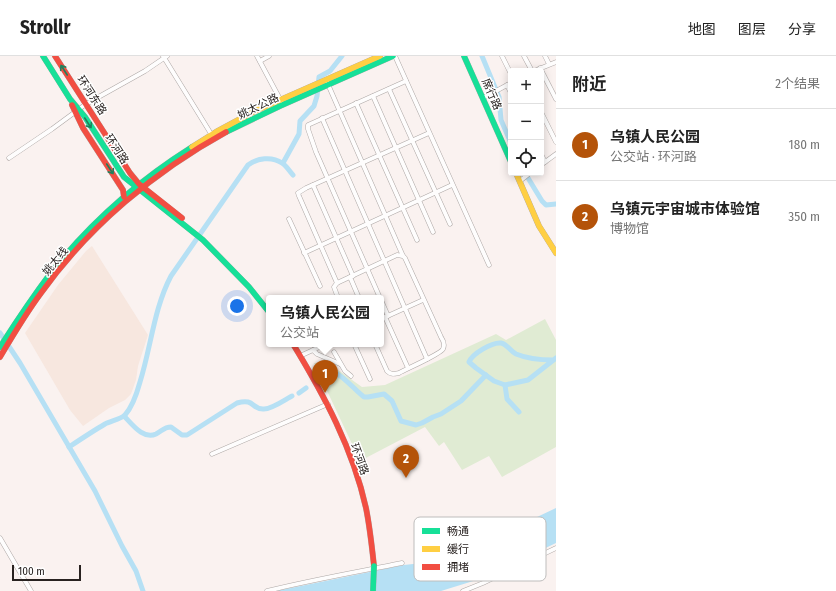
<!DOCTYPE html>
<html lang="zh">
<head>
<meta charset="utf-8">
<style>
	:root { --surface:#fff; --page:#f2f2f2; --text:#222; --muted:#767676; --line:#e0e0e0; --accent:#b45309 }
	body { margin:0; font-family:"Fira Sans Condensed","Noto Sans SC",sans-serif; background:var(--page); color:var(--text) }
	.controls { position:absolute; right:12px; top:12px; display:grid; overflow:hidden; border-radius:4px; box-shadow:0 2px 10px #0003 }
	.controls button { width:36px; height:36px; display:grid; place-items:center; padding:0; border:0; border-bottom:1px solid var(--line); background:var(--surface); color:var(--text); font:20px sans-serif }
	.scale { position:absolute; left:12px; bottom:10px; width:69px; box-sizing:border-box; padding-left:4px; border:2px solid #282220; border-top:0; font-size:11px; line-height:14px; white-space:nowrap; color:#282220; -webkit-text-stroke:3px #fff; paint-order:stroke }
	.you { position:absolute; left:237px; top:250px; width:14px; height:14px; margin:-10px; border:3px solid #fff; border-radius:50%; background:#1a73e8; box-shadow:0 0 0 6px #1a73e833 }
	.badge { display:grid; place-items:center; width:26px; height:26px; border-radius:50%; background:var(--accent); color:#fff; font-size:13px; font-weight:700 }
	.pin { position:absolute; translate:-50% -33px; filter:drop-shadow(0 1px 2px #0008) }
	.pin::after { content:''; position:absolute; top:21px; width:14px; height:12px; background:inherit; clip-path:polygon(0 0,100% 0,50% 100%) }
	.popup { position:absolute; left:266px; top:239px; width:118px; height:52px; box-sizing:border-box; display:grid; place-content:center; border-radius:4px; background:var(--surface); filter:drop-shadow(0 1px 3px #0005); font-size:13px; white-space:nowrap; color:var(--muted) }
	.popup b { font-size:15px; color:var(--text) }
	.popup::after { content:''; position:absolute; left:50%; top:100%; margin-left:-8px; border:8px solid transparent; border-top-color:var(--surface) }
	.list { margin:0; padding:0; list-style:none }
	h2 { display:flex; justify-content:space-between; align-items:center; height:52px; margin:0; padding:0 16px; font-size:17px }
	h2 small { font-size:13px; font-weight:400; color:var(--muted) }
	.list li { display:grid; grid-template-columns:26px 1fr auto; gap:12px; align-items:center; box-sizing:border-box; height:72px; padding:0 16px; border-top:1px solid var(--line) }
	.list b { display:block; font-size:15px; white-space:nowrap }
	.list p { margin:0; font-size:13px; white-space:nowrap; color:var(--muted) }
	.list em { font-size:13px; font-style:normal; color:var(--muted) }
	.icon { flex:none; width:22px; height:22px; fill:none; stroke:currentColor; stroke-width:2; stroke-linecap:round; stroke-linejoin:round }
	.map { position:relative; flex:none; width:556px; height:535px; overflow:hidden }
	header { display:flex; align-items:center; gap:24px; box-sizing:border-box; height:56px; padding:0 20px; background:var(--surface); border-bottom:1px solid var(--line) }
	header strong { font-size:19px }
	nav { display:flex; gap:22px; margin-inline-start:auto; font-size:14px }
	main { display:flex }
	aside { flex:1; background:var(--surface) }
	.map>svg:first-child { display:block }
	.education { fill:#f7e7df }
	.green { fill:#e0ebd3 }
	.water { fill:#b6e0f4 }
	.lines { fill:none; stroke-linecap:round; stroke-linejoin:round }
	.canal { stroke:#b6e0f4; stroke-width:5 }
	.street-casing { stroke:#aea8a6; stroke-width:5 }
	.fast-casing { stroke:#aea8a6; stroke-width:6 }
	.slow-casing { stroke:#aea8a6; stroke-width:6 }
	.jam-casing { stroke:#aea8a6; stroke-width:6 }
	.street { stroke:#fefdfd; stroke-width:4 }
	.fast { stroke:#16e098; stroke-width:5.5 }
	.slow { stroke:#ffcf43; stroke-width:5.5 }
	.jam { stroke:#f24e42; stroke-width:5.5 }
	.fast-bridge-casing { stroke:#aea8a6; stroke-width:6; stroke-linecap:butt }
	.fast-bridge { stroke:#16e098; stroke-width:5.5 }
	.oneway { stroke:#1f815c }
	.labels { text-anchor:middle; stroke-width:3; stroke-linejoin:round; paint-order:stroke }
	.street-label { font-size:11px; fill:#282220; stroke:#fff }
	.key { fill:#fff; stroke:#bebdbc; stroke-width:1 }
	.key-label { font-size:11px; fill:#282220 }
</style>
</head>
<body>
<header>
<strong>Strollr</strong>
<nav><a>地图</a><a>图层</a><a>分享</a></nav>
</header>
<main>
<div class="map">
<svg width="556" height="535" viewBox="0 0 556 535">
	<rect width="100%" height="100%" fill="#faf2f0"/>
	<polygon class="education" points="92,190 148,279 138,310 136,324 131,338 125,344 109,352 83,370 70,354 25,277 58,229 86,195"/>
	<polygon class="green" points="545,263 556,284 556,391 502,421 489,400 462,414 444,386 439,390 425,371 360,405 314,307 331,309 362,331 385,329 496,278 506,284"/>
	<polygon class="water" points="556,452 556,487 483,522 441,535 276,535 404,509 422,507 459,498"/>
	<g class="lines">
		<g class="canal">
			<polyline points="482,0 499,41 501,64 511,87"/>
			<polyline points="283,107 299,78 300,65 314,50 317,40 319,21 330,15 342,0"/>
			<polyline points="525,117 542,145 546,149 556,148"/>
			<polyline points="0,277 20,307 95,435 122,490 136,515 143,535"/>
			<path d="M553,304c-13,0 -25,-1 -37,-6 -6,-3 -9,-10 -15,-11 -9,-1 -29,11 -32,19l7,6 18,13 11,4 23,-5 28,-22"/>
			<path d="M325,314c15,0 28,19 39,27h4l16,-3 8,7 9,20 15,4 6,-2 11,-6 8,-3 20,-13 25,-26"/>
			<polyline points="505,329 507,343 519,356"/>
			<polyline points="299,337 306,332"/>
			<path d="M124,360c8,8 19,24 32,18 6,-3 8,-7 15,-7l11,8h5l50,-32c18,-5 14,6 26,6 8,1 23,-10 29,-13"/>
			<path d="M69,391c12,-8 24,-16 36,-23 6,-3 16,-5 20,-9 8,-9 12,-22 15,-33 11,-35 14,-74 31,-106l77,-111c9,-7 24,-9 34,-2 4,2 7,8 11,12"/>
		</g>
		<g class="street-casing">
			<g id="street">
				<polyline points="163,0 213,81"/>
				<polyline points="257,0 281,45"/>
				<polyline points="395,0 489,209"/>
				<polyline points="502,0 511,18"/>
				<polyline points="524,0 532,15"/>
				<polyline points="545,0 549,8"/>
				<polyline points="260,5 269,0"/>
				<polyline points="540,12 556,43"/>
				<polyline points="534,15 556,6"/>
				<polyline points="327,26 403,200"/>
				<polyline points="507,29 511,37"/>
				<polyline points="389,33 450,168"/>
				<polyline points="373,40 433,176"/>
				<polyline points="483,42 511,27"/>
				<polyline points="356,47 417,184"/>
				<polyline points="541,56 556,86"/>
				<polyline points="322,62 427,303"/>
				<polyline points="541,98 545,106"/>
				<polyline points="9,102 52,73 86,48 145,15 167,0"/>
				<polyline points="541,109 556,98"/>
				<polyline points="520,125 530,117"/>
				<polyline points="313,129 353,220"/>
				<polyline points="289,163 320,230"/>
				<polyline points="304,197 452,129"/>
				<polyline points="350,221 359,242"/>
				<polyline points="337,227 299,140 298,137 306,132 429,77"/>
				<path d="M338,242l-4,-11 3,-4 60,-28 6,1 2,2 36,79c2,3 4,8 2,12 -2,5 -37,20 -44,24 -5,1 -8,2 -12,-2l-12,-27"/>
				<polyline points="380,242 316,96 308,73 308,69 406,25"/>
				<polyline points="381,244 388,260"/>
				<polyline points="385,261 408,312"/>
				<polyline points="381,263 423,244"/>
				<polyline points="354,288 370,323"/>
				<polyline points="313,294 317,298 340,308"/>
				<polyline points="334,296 345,315 351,320"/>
				<polyline points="300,300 326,288"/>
				<polyline points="212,398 328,348"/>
				<polyline points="0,482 31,535"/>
				<path d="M267,535c44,-11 90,-19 135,-28"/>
				<polyline points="463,535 483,527 556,492"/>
			</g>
		</g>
		<g class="fast-casing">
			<g id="fast">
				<polyline points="43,0 70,43 85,61 124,121 203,184 249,231 269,256"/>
				<polyline points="464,0 511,106"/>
				<polyline points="226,76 280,50 393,0"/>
				<path d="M0,291c16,-25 32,-49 50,-73 39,-50 88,-93 142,-127"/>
			</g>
		</g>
		<g class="slow-casing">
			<g id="slow">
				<polyline points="192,91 216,76 255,55 380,0"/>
				<polyline points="516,117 539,170 556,197"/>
			</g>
		</g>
		<g class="jam-casing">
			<g id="jam">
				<polyline points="55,0 130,117 139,128 182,162"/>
				<polyline points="72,49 83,72 123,134 124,141"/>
				<path d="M293,288c31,51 60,105 73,164 4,20 6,39 8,58"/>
				<path d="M0,301c13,-22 26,-44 41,-64 48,-67 114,-122 185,-161"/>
			</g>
		</g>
		<use href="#street" class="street"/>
		<use href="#fast" class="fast"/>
		<use href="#slow" class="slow"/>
		<use href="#jam" class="jam"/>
		<g class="fast-bridge-casing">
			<polyline id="fast-bridge" points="373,535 374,510"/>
		</g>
		<use href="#fast-bridge" class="fast-bridge"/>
	</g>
	<defs><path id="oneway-shaft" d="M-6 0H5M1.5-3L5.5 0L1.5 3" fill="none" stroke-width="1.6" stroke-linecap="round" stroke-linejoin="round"/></defs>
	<g class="oneway">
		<use href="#oneway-shaft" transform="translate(64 14) rotate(-123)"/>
		<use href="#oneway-shaft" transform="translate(88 67) rotate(57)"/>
		<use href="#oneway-shaft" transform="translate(110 113) rotate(57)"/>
	</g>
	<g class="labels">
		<g class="street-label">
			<text transform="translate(492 38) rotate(66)" y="4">席行路</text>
			<text transform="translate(92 39) rotate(57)" y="4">环河东路</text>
			<text transform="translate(258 50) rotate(-26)" y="4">姚太公路</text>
			<text transform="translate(117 93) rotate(57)" y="4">环河路</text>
			<text transform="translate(55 205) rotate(-50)" y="4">姚太线</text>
			<text transform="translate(360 403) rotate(70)" y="4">环河路</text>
		</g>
	</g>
	<rect x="414" y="461" width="132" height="64" rx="6" class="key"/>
	<rect x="422" y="472" width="18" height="6" fill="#16e098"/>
	<rect x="422" y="490" width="18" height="6" fill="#ffcf43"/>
	<rect x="422" y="508" width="18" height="6" fill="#f24e42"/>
	<g class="key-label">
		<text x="447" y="479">畅通</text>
		<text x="447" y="497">缓行</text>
		<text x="447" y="515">拥堵</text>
	</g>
</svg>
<div class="controls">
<button>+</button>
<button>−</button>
<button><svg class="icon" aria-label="locate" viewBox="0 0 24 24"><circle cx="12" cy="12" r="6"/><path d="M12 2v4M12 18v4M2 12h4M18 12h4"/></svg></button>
</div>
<div class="scale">100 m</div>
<div class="you"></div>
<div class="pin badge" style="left:325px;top:337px">1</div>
<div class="popup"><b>乌镇人民公园</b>公交站</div>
<div class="pin badge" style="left:406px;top:422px">2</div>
</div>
<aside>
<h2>附近<small>2个结果</small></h2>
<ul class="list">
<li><span class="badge">1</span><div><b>乌镇人民公园</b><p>公交站 · 环河路</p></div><em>180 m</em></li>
<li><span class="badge">2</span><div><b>乌镇元宇宙城市体验馆</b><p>博物馆</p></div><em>350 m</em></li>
</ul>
</aside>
</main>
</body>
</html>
